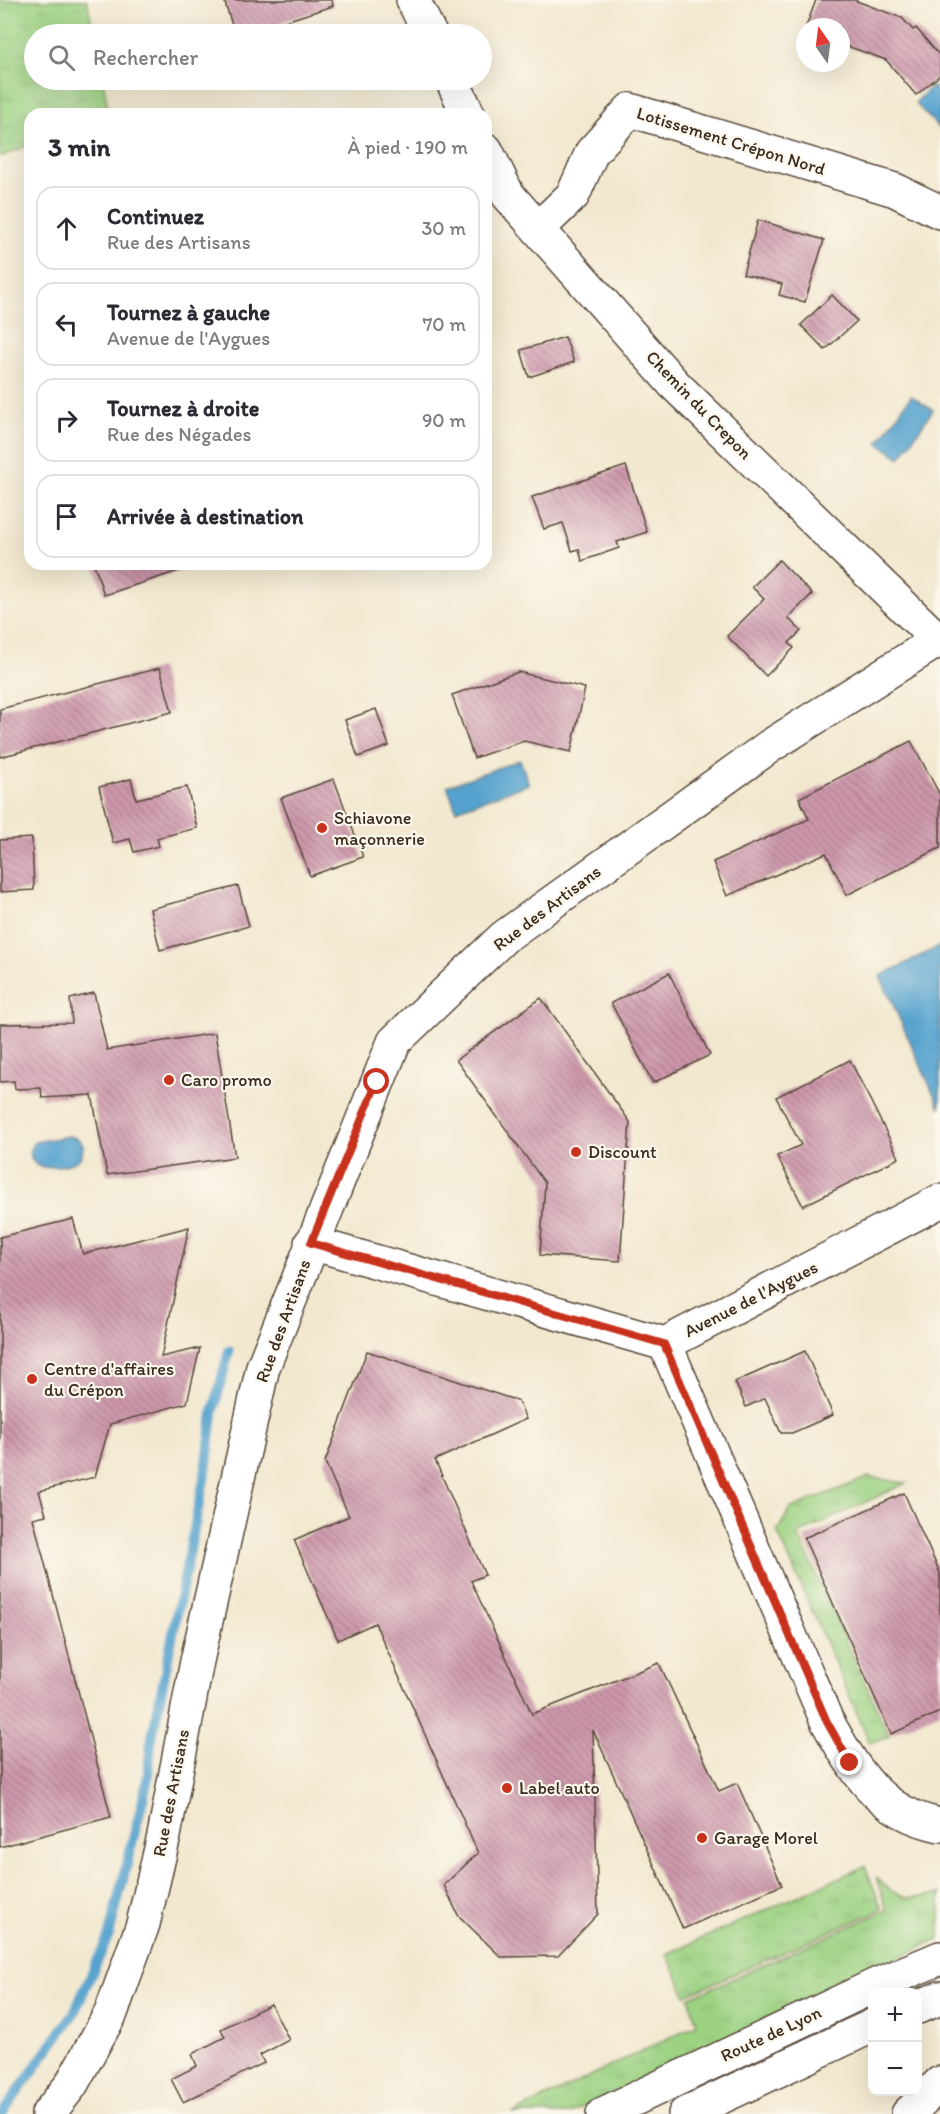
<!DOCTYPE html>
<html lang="fr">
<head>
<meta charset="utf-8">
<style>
	:root { --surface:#fff; --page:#f7f7f7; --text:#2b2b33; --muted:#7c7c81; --line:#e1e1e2 }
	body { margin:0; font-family:Itim,sans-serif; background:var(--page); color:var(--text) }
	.controls { position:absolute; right:18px; bottom:18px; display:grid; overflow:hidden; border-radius:12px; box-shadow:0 6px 24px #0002 }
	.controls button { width:54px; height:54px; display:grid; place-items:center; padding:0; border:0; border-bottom:2px solid var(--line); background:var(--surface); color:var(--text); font:30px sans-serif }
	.compass { position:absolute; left:796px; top:18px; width:54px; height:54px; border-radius:50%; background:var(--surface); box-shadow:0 6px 24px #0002; rotate:346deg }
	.stop { position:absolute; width:18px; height:18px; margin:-14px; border:4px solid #c8321e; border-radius:50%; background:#fff }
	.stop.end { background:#c8321e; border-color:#fff; box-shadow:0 2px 6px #0008 }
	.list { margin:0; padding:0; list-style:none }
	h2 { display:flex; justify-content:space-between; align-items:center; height:78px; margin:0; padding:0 24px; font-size:26px }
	h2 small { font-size:20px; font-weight:400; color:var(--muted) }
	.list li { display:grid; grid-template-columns:39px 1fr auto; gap:18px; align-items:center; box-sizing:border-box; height:84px; margin:0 12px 12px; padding:0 12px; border:2px solid var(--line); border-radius:18px }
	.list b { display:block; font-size:22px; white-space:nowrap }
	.list p { margin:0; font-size:20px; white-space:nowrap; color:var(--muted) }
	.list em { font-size:20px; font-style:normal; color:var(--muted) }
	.icon { flex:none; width:33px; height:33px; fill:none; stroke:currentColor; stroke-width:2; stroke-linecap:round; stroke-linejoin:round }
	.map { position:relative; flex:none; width:940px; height:2114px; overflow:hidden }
	.search { position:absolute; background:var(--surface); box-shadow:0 6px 24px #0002; left:24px; top:24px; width:468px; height:66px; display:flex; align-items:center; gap:15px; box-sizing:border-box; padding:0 21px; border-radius:33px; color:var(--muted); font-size:22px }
	.panel { position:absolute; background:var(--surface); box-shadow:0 6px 24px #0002; left:24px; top:108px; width:468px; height:462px; border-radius:18px }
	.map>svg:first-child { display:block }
	.grass { fill:url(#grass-tufts); stroke:#6c7e50; stroke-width:1.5 }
	.water { fill:#55a2ce; stroke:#486676; stroke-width:1.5 }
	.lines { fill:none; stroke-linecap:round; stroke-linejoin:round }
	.stream { stroke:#55a2ce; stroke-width:10 }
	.building { fill:url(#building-back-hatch) }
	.minor-casing { stroke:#564639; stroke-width:36 }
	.major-casing { stroke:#564639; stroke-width:36 }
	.minor { stroke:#fff; stroke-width:33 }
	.major { stroke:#fff; stroke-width:33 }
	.route { stroke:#c8321e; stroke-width:8 }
	.poi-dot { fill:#c8321e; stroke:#fbf7ec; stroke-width:2 }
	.labels { text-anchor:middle; stroke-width:4.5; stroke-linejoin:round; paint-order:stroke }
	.street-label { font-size:18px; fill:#3b2a1e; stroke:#fbf7ec }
	.poi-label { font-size:18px; fill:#3b2a1e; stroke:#fbf7ec; text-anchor:start }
</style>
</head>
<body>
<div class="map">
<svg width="940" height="2114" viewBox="0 0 940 2114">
	<defs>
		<pattern id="grass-tufts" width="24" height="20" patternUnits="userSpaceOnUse" patternTransform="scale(1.5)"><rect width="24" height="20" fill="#9dd283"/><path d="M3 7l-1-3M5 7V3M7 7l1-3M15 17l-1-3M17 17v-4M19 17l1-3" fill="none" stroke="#88b471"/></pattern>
		<pattern id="building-back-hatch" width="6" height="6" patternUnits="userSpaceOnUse" patternTransform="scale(1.5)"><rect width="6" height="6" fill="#cd98ac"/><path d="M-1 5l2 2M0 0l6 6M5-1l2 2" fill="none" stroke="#a87c8b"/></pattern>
	</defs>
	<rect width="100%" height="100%" fill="#fbf7ec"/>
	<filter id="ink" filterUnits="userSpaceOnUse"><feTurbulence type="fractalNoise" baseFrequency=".0167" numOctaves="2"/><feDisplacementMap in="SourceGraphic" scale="12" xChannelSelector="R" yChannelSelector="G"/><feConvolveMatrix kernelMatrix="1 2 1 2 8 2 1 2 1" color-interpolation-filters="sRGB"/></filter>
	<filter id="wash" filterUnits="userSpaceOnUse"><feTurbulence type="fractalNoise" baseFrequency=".008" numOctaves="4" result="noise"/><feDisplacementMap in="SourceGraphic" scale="24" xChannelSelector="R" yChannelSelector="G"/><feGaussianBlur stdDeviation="1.35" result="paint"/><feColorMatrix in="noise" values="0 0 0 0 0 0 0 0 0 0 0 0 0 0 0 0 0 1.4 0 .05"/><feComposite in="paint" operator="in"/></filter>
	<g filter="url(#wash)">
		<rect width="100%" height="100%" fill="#f2e8cf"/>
		<g class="grass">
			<polygon points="0,0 87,0 94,34 34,34 34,80 103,80 109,114 30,114 30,145 0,157"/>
			<polygon points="869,1477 906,1483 798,1534 889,1736 870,1743 777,1531 791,1508"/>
			<polygon points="865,1866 882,1909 686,1995 667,1954"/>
			<path d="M876,1877c23,24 33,24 64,16v45l-372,176h-56l185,-90 -8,-26 198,-88z"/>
		</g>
		<g class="water">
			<polygon points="932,86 940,94 940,129 915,103"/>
			<polygon points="911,396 933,410 900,458 878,443"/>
			<polygon points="520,760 529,784 456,810 447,786"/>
			<polygon points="940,946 940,1108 880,976"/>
			<path d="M69,1136l8,2 6,6c0,5 0,10 -3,14 -5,7 -33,11 -41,8 -7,-2 -8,-9 -10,-15l6,-9z"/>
		</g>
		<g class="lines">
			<polyline class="stream" points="2,2114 74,2013 109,1935 147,1783 151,1743 207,1464 213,1413 229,1351"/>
		</g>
		<g id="blocks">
			<g class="building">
				<polygon points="224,0 332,0 333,6 279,23 283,34 235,34"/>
				<polygon points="816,0 854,0 902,18 913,30 916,28 940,56 940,75 916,95 886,60 841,44 841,27 806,27"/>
				<polygon points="758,220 824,240 805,302 779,295 782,284 743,274"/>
				<polygon points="832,295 857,321 825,350 801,325"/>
				<polygon points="565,337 574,362 529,377 521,350"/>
				<polygon points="626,466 647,532 617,542 619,548 582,561 579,549 572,551 563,523 544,529 532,497"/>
				<polygon points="779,560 812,594 788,618 801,631 789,643 794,648 766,676 727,636 764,599 752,587"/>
				<polygon points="94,564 181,564 182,570 104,595"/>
				<polygon points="160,668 172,712 0,757 0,709"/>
				<polygon points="518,672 585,688 571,752 524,741 474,758 452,695"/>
				<polygon points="376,709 389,746 358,757 345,720"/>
				<polygon points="911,741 940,795 940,848 847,895 826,853 727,896 713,862 809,819 799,798"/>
				<polygon points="131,779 136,799 187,787 197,828 157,838 159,846 134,852 130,839 113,843 99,787"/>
				<polygon points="334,779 363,857 310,876 281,798"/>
				<polygon points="32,838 34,890 0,892 0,840"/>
				<polygon points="238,886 249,926 160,950 150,909"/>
				<polygon points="669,973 710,1055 653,1083 611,1003"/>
				<polygon points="94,993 107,1050 215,1033 235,1157 107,1175 92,1095 42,1098 41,1088 15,1089 14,1081 0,1082 0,1024 72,1023 70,999"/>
				<polygon points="541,998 630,1122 620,1261 540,1255 545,1183 456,1060"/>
				<polygon points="850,1060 899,1158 803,1206 777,1156 801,1145 776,1097"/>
				<polygon points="73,1219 83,1254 189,1227 161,1357 200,1348 187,1403 110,1424 95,1477 39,1491 46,1515 33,1518 111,1817 0,1847 0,1237"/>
				<polygon points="367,1351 518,1401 526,1419 435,1460 485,1575 471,1581 532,1714 659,1663 719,1791 737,1783 782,1885 683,1929 593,1730 598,1914 558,1956 501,1957 458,1915 444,1885 478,1853 375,1623 338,1640 294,1540 349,1516 325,1462"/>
				<polygon points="805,1351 833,1415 792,1433 781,1433 765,1398 746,1407 735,1382"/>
				<polygon points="904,1493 940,1573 940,1712 891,1734 804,1538"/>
				<polygon points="271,2004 289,2040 260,2055 264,2063 183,2102 171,2079 197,2066 192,2054 225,2037 221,2029"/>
			</g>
		</g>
	</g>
	<g filter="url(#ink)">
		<use href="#blocks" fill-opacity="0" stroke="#564639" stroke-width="1.5"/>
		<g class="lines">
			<g class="minor-casing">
				<g id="minor">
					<polyline points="413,0 430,34"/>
					<polyline points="452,80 468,114"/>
					<polyline points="486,150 508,195 674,384 937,639"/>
					<polyline points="539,228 573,195 592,152 630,110 895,190 940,212"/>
					<polyline points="311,1243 665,1344 940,1201"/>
					<path d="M665,1344l162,377c28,50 52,92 113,104"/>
					<polyline points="48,2114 71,2085 111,2013 143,1924 164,1836 197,1661 263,1367 394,1042 504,937 770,746 940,639"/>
					<polyline points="908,2114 940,2083"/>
				</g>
			</g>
			<g class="major-casing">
				<g id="major">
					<polyline points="918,2007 940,1998"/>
					<polyline points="603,2114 876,1985 940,1958"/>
					<polyline points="685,2114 872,2026"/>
				</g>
			</g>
			<use href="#minor" class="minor"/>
			<use href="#major" class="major"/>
		</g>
	</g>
	<g class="lines" filter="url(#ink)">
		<polyline class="route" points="377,1082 311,1243 664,1344 827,1722 850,1763"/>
	</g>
	<g class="poi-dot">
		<circle cx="322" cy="828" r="6"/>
		<circle cx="169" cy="1080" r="6"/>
		<circle cx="576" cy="1152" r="6"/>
		<circle cx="32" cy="1379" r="6"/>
		<circle cx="507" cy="1788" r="6"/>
		<circle cx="702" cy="1838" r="6"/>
	</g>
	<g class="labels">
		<g class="street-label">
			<text transform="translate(731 141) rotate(17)" y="6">Lotissement Crépon Nord</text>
			<text transform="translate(699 405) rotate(46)" y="6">Chemin du Crepon</text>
			<text transform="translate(547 908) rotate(-37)" y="6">Rue des Artisans</text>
			<text transform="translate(751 1299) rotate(-27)" y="6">Avenue de l'Aygues</text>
			<text transform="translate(283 1321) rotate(-70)" y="6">Rue des Artisans</text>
			<text transform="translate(171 1793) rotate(-79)" y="6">Rue des Artisans</text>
			<text transform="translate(771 2034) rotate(-25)" y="6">Route de Lyon</text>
		</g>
		<g class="poi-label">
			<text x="334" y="824">Schiavone<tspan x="334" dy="21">maçonnerie</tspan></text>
			<text x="181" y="1086">Caro promo</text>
			<text x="588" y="1158">Discount</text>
			<text x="44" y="1375">Centre d'affaires<tspan x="44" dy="21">du Crépon</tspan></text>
			<text x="519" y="1794">Label auto</text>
			<text x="714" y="1844">Garage Morel</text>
		</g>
	</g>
</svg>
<div class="controls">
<button>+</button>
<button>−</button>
</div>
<svg class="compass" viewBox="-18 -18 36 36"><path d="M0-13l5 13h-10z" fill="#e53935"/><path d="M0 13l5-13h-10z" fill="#7c7c81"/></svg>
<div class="stop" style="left:377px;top:1082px"></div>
<div class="stop end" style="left:850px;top:1763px"></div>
<div class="search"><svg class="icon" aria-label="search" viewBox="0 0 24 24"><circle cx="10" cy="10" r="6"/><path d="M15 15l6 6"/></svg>Rechercher</div>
<section class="panel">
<h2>3 min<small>À pied · 190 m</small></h2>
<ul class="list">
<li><svg class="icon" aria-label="ahead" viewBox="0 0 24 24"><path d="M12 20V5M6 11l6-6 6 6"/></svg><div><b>Continuez</b><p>Rue des Artisans</p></div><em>30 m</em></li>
<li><svg class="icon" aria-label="left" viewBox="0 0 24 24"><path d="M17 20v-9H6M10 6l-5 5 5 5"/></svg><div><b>Tournez à gauche</b><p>Avenue de l'Aygues</p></div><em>70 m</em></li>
<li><svg class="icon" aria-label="right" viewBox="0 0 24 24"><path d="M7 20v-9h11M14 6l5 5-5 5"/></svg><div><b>Tournez à droite</b><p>Rue des Négades</p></div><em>90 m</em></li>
<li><svg class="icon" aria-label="arrive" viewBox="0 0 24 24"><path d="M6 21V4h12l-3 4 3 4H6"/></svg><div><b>Arrivée à destination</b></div></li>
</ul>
</section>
</div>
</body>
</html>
